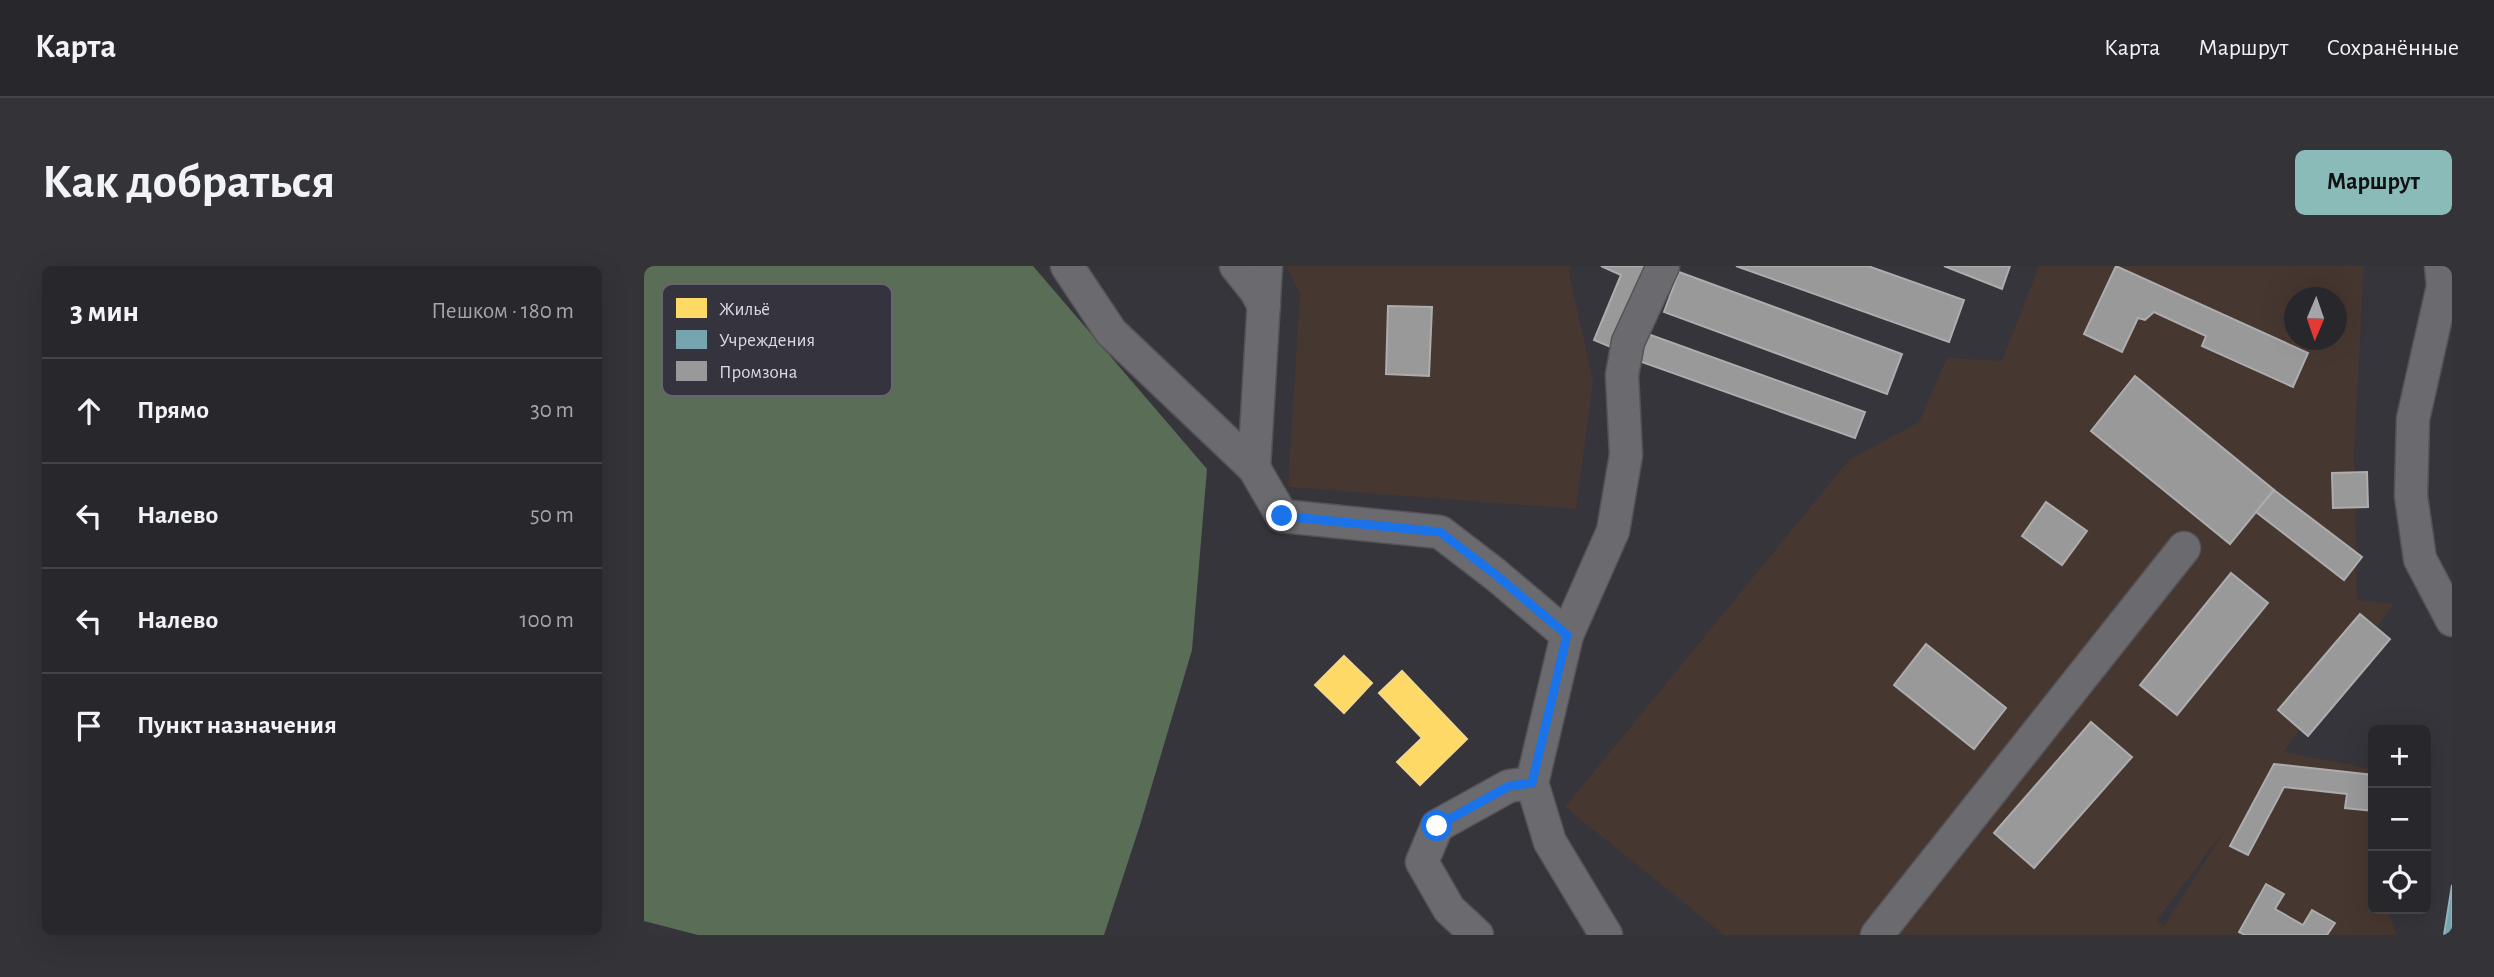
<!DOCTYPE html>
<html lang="ru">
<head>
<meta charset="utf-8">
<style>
	:root { --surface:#28282c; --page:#343438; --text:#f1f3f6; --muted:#a5a6a9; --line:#444448; --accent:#8bbbb9 }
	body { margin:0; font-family:"Alegreya Sans",sans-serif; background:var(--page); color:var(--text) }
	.controls { position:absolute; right:21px; bottom:21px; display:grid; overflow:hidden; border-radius:10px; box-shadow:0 7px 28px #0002 }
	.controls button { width:63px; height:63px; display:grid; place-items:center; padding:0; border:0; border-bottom:2px solid var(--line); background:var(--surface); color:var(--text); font:35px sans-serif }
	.compass { position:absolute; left:1640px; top:21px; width:63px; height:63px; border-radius:50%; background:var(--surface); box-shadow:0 7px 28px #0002; rotate:182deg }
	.stop { position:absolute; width:21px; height:21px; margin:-16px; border:5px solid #1a73e8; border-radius:50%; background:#fff }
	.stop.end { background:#1a73e8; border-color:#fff; box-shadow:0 2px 7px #0008 }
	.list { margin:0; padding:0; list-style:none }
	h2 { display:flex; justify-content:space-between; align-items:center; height:91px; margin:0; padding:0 28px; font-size:30px }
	h2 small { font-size:23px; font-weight:400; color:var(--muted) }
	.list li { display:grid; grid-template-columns:46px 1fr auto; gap:21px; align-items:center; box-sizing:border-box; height:105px; padding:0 28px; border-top:2px solid var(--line) }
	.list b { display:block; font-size:26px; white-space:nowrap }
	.list em { font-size:23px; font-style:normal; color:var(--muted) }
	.icon { flex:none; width:38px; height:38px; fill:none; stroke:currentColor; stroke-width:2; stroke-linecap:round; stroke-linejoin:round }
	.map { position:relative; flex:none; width:1808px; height:669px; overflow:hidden; border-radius:10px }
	header { display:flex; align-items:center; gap:42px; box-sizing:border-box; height:98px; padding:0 35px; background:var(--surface); border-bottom:2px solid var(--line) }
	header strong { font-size:33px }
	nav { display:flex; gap:38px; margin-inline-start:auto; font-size:24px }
	.intro { display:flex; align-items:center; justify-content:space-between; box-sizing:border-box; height:168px; padding:0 42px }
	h1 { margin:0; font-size:49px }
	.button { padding:18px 32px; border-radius:10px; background:var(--accent); color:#111; font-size:24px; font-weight:700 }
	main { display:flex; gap:42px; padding:0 42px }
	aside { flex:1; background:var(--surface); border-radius:10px; box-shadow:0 7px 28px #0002 }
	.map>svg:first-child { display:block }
	.industrial { fill:#473731; fill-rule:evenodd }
	.forest { fill:#596d57 }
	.homes { fill:#ffd966; stroke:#f4d98b; stroke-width:2 }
	.public { fill:#76a5af; stroke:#94b5be; stroke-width:2 }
	.industry { fill:#999; stroke:#adacae; stroke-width:2 }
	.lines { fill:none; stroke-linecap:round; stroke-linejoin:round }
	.minor-casing { stroke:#545358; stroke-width:35 }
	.minor { stroke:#6b6a6e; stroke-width:32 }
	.route { stroke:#1a73e8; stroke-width:9 }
	.key { fill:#35333d; stroke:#67656e; stroke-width:2 }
	.key-label { font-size:19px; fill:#dbdae0 }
</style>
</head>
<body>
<header>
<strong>Карта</strong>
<nav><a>Карта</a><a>Маршрут</a><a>Сохранённые</a></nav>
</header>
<div class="intro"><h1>Как добраться</h1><a class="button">Маршрут</a></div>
<main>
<aside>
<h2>3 мин<small>Пешком · 180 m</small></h2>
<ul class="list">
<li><svg class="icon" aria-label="ahead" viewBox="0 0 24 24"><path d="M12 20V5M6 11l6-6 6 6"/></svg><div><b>Прямо</b></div><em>30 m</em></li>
<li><svg class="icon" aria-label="left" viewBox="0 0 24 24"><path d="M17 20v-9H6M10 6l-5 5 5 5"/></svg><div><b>Налево</b></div><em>50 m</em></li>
<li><svg class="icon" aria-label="left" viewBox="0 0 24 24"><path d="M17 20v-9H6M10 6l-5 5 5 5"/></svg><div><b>Налево</b></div><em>100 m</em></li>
<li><svg class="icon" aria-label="arrive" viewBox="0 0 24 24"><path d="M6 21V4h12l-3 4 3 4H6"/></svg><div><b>Пункт назначения</b></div></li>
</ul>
</aside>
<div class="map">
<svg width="1808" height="669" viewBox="0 0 1808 669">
	<rect width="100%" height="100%" fill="#36353b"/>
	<g class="industrial">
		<polygon points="642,0 927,0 925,6 949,115 932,243 644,221 656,28"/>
		<path d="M1395,0h325l-10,186 3,148 37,4 -111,148 90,17v140h14l10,26h-673l-159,-128 284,-347 70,-38 28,-64 55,3zM1650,32h42v42h-42zM1583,561l-63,99h-1l-6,-6z"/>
	</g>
	<polygon class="forest" points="0,0 389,0 563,203 548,384 497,556 460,669 54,669 0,655"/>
	<g class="homes">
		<polygon points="700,390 728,417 700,447 671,419"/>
		<polygon points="758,405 823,473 776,519 753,496 778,472 735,427"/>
	</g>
	<polygon class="public" points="1808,619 1808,669 1800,669"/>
	<g class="industry">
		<polygon points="957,0 1004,0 969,82 950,74 977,9"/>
		<polygon points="1092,0 1224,0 1320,34 1305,76"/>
		<polygon points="1300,0 1366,0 1358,23"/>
		<polygon points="1472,0 1664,87 1649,121 1558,80 1562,70 1510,46 1501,54 1494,52 1478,86 1440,68"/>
		<polygon points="1035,6 1258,88 1243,128 1020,46"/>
		<polygon points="744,40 788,41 785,110 742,108"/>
		<polygon points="1001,67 1221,146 1211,172 992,94"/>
		<polygon points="1491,110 1630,224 1586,278 1447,165"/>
		<polygon points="1723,206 1724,241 1689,242 1688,207"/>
		<polygon points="1630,224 1718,291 1700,314 1612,246"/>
		<polygon points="1402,236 1443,265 1418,299 1378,270"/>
		<polygon points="1587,307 1624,337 1533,449 1496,419"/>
		<polygon points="1716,348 1746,373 1664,470 1634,444"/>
		<polygon points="1282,378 1362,442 1330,483 1250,419"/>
		<polygon points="1447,456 1488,491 1390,602 1350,567"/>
		<polygon points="1630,498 1729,509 1729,545 1701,542 1703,528 1640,521 1604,589 1586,580"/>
		<polygon points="1622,618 1640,628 1631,643 1659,659 1668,644 1691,657 1683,669 1601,669 1595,666"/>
	</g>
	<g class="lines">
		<g class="minor-casing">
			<g id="minor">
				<polyline points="423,0 467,66 610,202"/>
				<polyline points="592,0 612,25 620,40"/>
				<polyline points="622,0 610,202 638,250 796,266 852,309 923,369"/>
				<polyline points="1797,0 1799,20 1769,153 1767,230 1776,293 1808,354"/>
				<polyline points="833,669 805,643 778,596 793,560 865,520 888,517"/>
				<polyline points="962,669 906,576 888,517 923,369 969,265 982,189 978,109 984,76 1019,0"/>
				<polyline points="1233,669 1540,282"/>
			</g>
		</g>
		<use href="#minor" class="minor"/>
	</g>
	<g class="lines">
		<polyline class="route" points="638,250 796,266 852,309 923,369 888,517 865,520 793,560"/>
	</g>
	<rect x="18" y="18" width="230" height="112" rx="10" class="key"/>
	<rect x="32" y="32" width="31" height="20" fill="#ffd966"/>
	<rect x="32" y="64" width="31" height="19" fill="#76a5af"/>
	<rect x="32" y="95" width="31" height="20" fill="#999"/>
	<g class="key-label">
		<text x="75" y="49">Жильё</text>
		<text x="75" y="80">Учреждения</text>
		<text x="75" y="112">Промзона</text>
	</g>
</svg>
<div class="controls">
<button>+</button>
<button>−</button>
<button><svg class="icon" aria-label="locate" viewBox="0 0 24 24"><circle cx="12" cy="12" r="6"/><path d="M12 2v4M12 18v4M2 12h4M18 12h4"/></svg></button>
</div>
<svg class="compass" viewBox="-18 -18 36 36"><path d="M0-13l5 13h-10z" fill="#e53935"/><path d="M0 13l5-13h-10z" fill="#a5a6a9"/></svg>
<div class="stop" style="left:793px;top:560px"></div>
<div class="stop end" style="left:638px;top:250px"></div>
</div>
</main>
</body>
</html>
